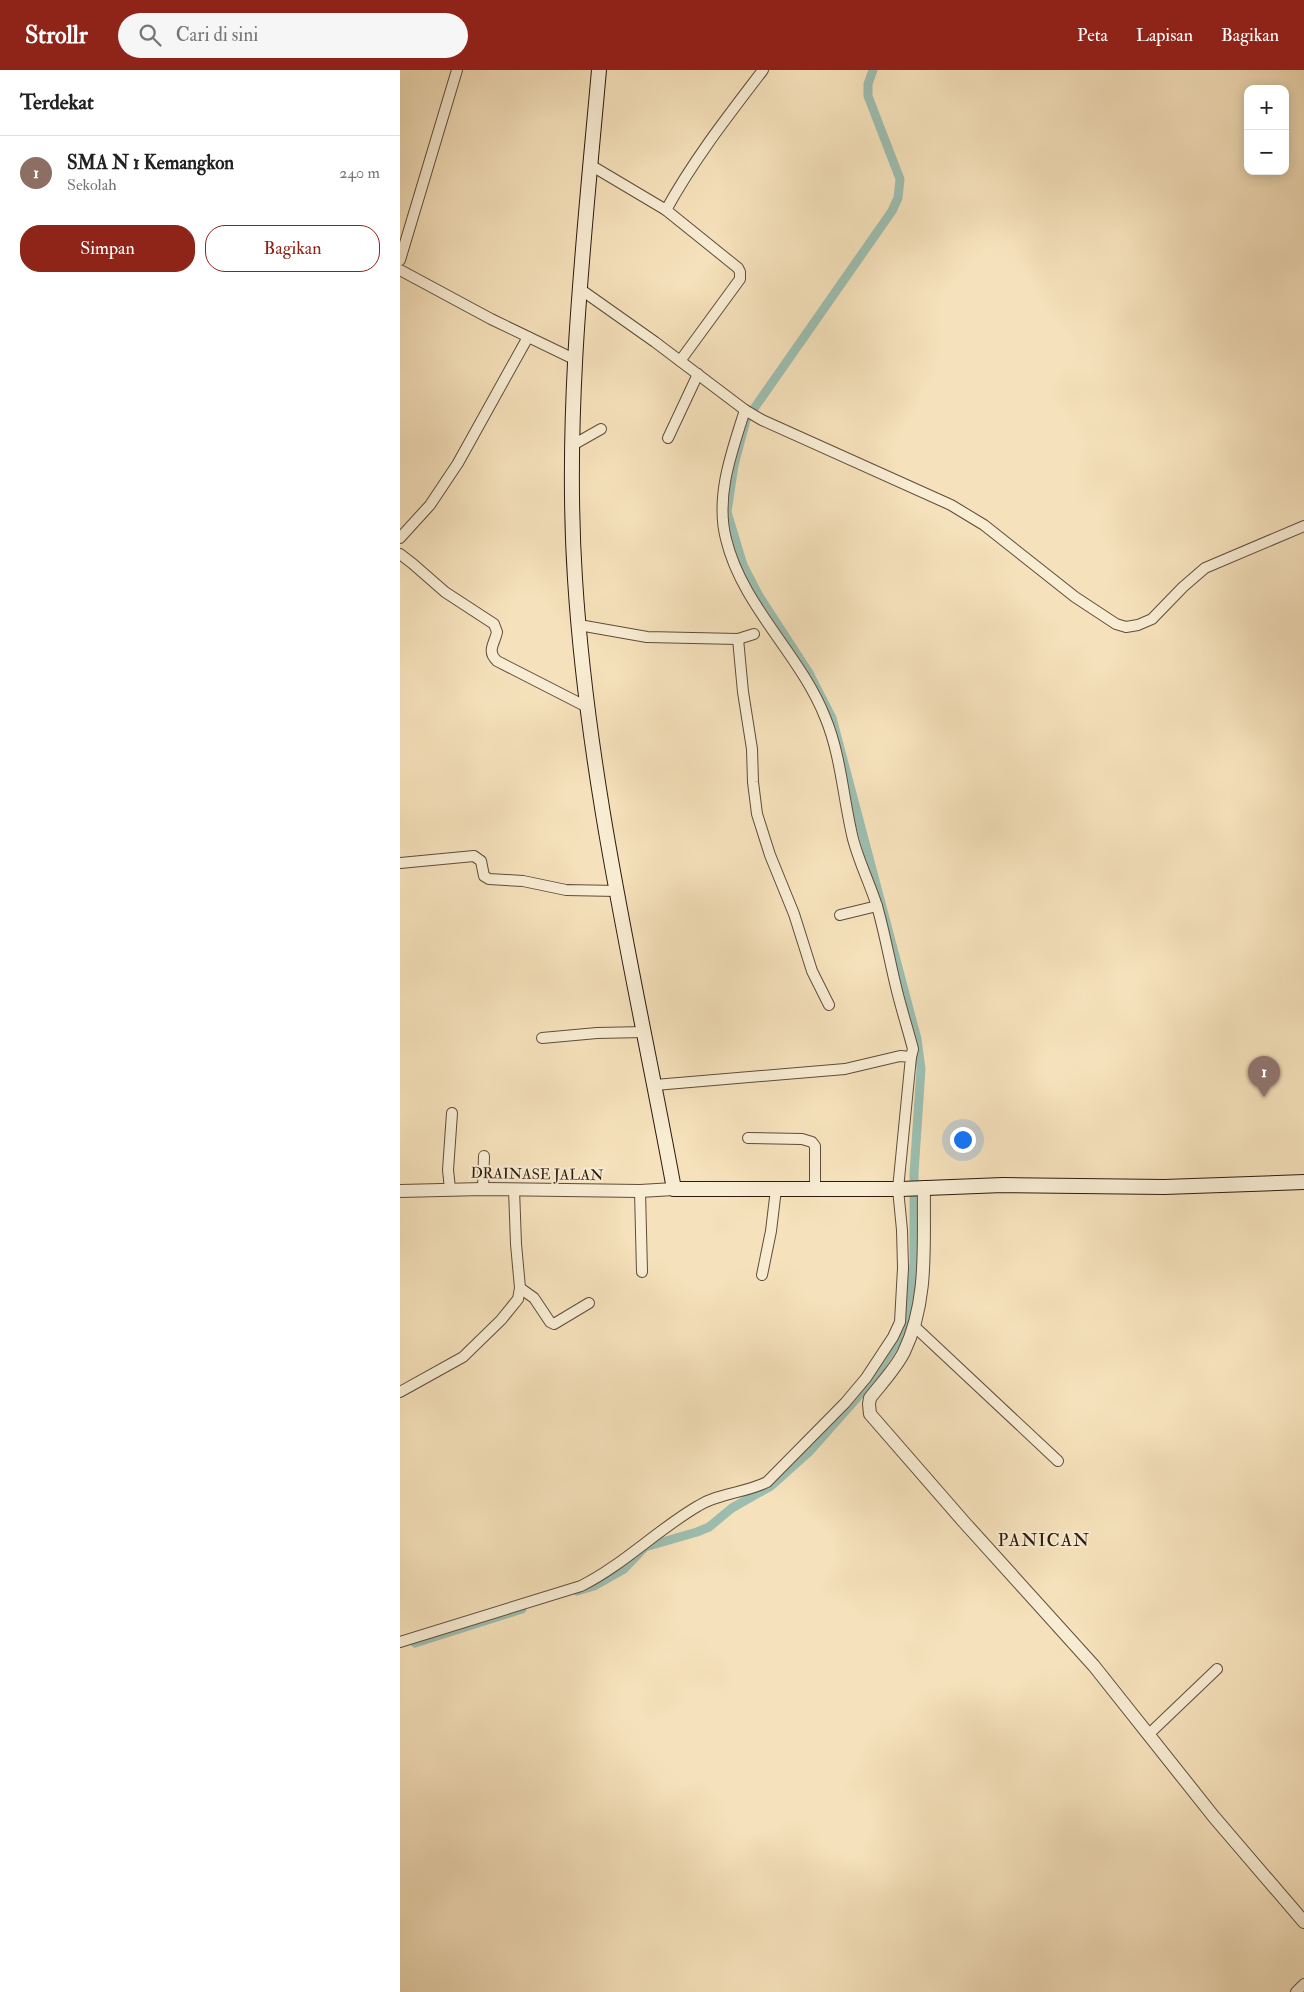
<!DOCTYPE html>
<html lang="id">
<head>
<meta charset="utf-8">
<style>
	:root { --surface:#fff; --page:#f6f6f6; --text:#222; --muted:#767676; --line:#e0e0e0; --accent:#8f2418 }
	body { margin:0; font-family:"IM FELL Double Pica",serif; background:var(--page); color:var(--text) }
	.controls { position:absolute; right:15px; top:15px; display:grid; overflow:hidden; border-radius:10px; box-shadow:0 2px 12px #0003 }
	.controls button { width:45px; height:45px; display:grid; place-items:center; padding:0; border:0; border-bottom:1px solid var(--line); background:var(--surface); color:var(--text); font:25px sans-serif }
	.you { position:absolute; left:562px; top:1069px; width:18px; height:18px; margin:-12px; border:4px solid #fff; border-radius:50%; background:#1a73e8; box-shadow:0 0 0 8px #1a73e833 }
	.badge { display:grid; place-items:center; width:32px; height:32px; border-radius:50%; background:var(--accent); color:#fff; font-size:16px; font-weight:700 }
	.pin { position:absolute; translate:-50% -41px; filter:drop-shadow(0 1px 2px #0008) }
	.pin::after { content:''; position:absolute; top:26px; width:18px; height:15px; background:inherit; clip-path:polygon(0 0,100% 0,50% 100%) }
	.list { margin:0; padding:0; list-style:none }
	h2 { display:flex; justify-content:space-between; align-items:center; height:65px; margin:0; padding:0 20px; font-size:21px }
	h2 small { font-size:16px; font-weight:400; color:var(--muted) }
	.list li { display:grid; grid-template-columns:32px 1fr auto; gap:15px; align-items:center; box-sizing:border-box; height:75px; padding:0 20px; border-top:1px solid var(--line) }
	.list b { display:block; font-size:19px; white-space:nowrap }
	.list p { margin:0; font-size:16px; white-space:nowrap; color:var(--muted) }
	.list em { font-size:16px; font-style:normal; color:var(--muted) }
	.actions { display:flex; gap:10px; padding:15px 20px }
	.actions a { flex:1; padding:11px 0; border:1px solid var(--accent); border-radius:20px; text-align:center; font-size:18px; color:var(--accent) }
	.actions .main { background:var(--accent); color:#fff }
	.icon { flex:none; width:28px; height:28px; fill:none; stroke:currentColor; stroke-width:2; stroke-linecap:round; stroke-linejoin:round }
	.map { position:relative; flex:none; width:904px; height:1922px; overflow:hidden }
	header { display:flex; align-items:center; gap:30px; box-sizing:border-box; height:70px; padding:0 25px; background:var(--accent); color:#fff }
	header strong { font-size:24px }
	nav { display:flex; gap:28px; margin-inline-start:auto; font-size:18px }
	.search { width:350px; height:45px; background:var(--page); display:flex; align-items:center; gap:12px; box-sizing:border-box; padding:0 18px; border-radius:28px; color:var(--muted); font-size:19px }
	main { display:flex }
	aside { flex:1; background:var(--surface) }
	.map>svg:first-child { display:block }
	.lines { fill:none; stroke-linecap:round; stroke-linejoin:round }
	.canal { stroke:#9cbeb0; stroke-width:9 }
	.minor-casing { stroke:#604c3a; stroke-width:12 }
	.tertiary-casing { stroke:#604c3a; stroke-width:14 }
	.secondary-casing { stroke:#2e1a0f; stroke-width:16 }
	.minor { stroke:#f8ecd3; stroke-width:10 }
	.tertiary { stroke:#f8ecd3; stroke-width:12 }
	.secondary { stroke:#f8ecd3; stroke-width:14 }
	.labels { text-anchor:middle; stroke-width:4; stroke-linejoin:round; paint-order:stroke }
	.street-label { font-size:15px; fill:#2e1a0f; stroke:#f8ecd3 }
	.quarter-label { font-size:18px; letter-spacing:1px; fill:#2e1a0f; stroke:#f8ecd3 }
</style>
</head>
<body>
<header>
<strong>Strollr</strong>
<div class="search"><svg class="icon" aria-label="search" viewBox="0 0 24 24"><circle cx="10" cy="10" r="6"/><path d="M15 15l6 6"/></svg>Cari di sini</div>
<nav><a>Peta</a><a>Lapisan</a><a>Bagikan</a></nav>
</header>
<main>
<aside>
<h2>Terdekat<small></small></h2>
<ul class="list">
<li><span class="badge" style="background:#8d6e63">1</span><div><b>SMA N 1 Kemangkon</b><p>Sekolah</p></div><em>240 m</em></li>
</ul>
<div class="actions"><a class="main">Simpan</a><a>Bagikan</a></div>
</aside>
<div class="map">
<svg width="904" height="1922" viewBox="0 0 904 1922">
	<rect width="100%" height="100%" fill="#f5e1bb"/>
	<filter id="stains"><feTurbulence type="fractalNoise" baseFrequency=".004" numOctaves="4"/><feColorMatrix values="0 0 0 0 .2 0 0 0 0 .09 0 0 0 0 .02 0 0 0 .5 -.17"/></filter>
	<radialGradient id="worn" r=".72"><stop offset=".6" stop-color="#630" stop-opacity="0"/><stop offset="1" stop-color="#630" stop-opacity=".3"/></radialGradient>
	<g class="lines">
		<g class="canal">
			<polyline points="177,1521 194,1516 224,1499 245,1477 297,1462 309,1457 332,1438 371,1416 409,1382 456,1329 479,1299 504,1261 509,1238 514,1193 514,1103 521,999 517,969 432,648 409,603 359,526 343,495 327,442 334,395 346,350 492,141 498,128 500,109 468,26 468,14 473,0"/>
			<polyline points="15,1573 122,1539"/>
		</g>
		<g class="minor-casing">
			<g id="minor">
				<path d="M192,96l74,44c28,-51 62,-94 97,-140"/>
				<polyline points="266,140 338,198 340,202 340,209 280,291"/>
				<polyline points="0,190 57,0"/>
				<polyline points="0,200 91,249 174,289"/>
				<polyline points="180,219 255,272 345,340 362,350 551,435 584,455 675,527 716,554 726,557 738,555 752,549 783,517 805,498 904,456"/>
				<path d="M345,340c-13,41 -30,86 -19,129 16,67 74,115 99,178 16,38 18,81 28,122 6,23 17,45 24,67 8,28 13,57 20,85 5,20 11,39 16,58l-2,8"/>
				<polyline points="268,368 298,304"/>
				<polyline points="171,376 201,359"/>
				<polyline points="0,468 30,435 58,393 128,267"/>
				<path d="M0,484l13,10 32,28 49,32 3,8c-2,11 -11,19 0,29l90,46"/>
				<polyline points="179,555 247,567 338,569 354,564"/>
				<polyline points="338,569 343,622 352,679 353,712 357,744 370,785 394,844 412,901 429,935"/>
				<polyline points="0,793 74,786 81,791 84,806 89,809 123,811 166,820 217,821"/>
				<polyline points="440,845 477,836"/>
				<polyline points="142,968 197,963 244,962"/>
				<polyline points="348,1068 402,1069 412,1072 415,1076 415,1118"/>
				<polyline points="50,1119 48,1100 52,1043"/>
				<polyline points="83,1119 84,1086"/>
				<polyline points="240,1121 242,1202"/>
				<polyline points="362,1205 371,1161 376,1119"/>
				<polyline points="120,1218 134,1228 150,1252 154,1254 189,1233"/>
				<polyline points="515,1257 658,1391"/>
				<polyline points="0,1322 63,1287 101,1250 118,1229 120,1218 116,1174 114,1119"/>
				<path d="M0,1572l181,-56c42,-21 76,-56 117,-80 21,-13 47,-13 69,-24l78,-79 21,-25 27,-41 7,-15 3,-54 -1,-38 -4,-41 13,-132 -11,-1 -55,13 -190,16"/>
				<polyline points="749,1664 817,1599"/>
				<polyline points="896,1922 904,1914"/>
			</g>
		</g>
		<g class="tertiary-casing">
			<g id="tertiary">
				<path d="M524,1117c-1,56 5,113 -20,165 -8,16 -23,32 -34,46l-1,6 1,10 94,108 130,144 120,151 90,105"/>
				<polyline points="0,1121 83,1119 240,1121 274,1119"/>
			</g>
		</g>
		<g class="secondary-casing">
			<path id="secondary" d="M199,0c-15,169 -35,339 -24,509 13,206 62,408 99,610h227l102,-4 161,2 140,-5"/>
		</g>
		<use href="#minor" class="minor"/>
		<use href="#tertiary" class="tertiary"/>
		<use href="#secondary" class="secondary"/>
	</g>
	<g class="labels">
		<g class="street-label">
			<text transform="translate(137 1104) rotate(1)" y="5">DRAINASE JALAN</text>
		</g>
		<g class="quarter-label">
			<text x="644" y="1476">PANICAN</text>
		</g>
	</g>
	<rect width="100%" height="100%" filter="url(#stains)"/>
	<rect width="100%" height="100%" fill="url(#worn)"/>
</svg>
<div class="controls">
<button>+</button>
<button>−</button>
</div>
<div class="you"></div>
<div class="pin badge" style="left:864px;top:1027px;background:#8d6e63">1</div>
</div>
</main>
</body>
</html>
